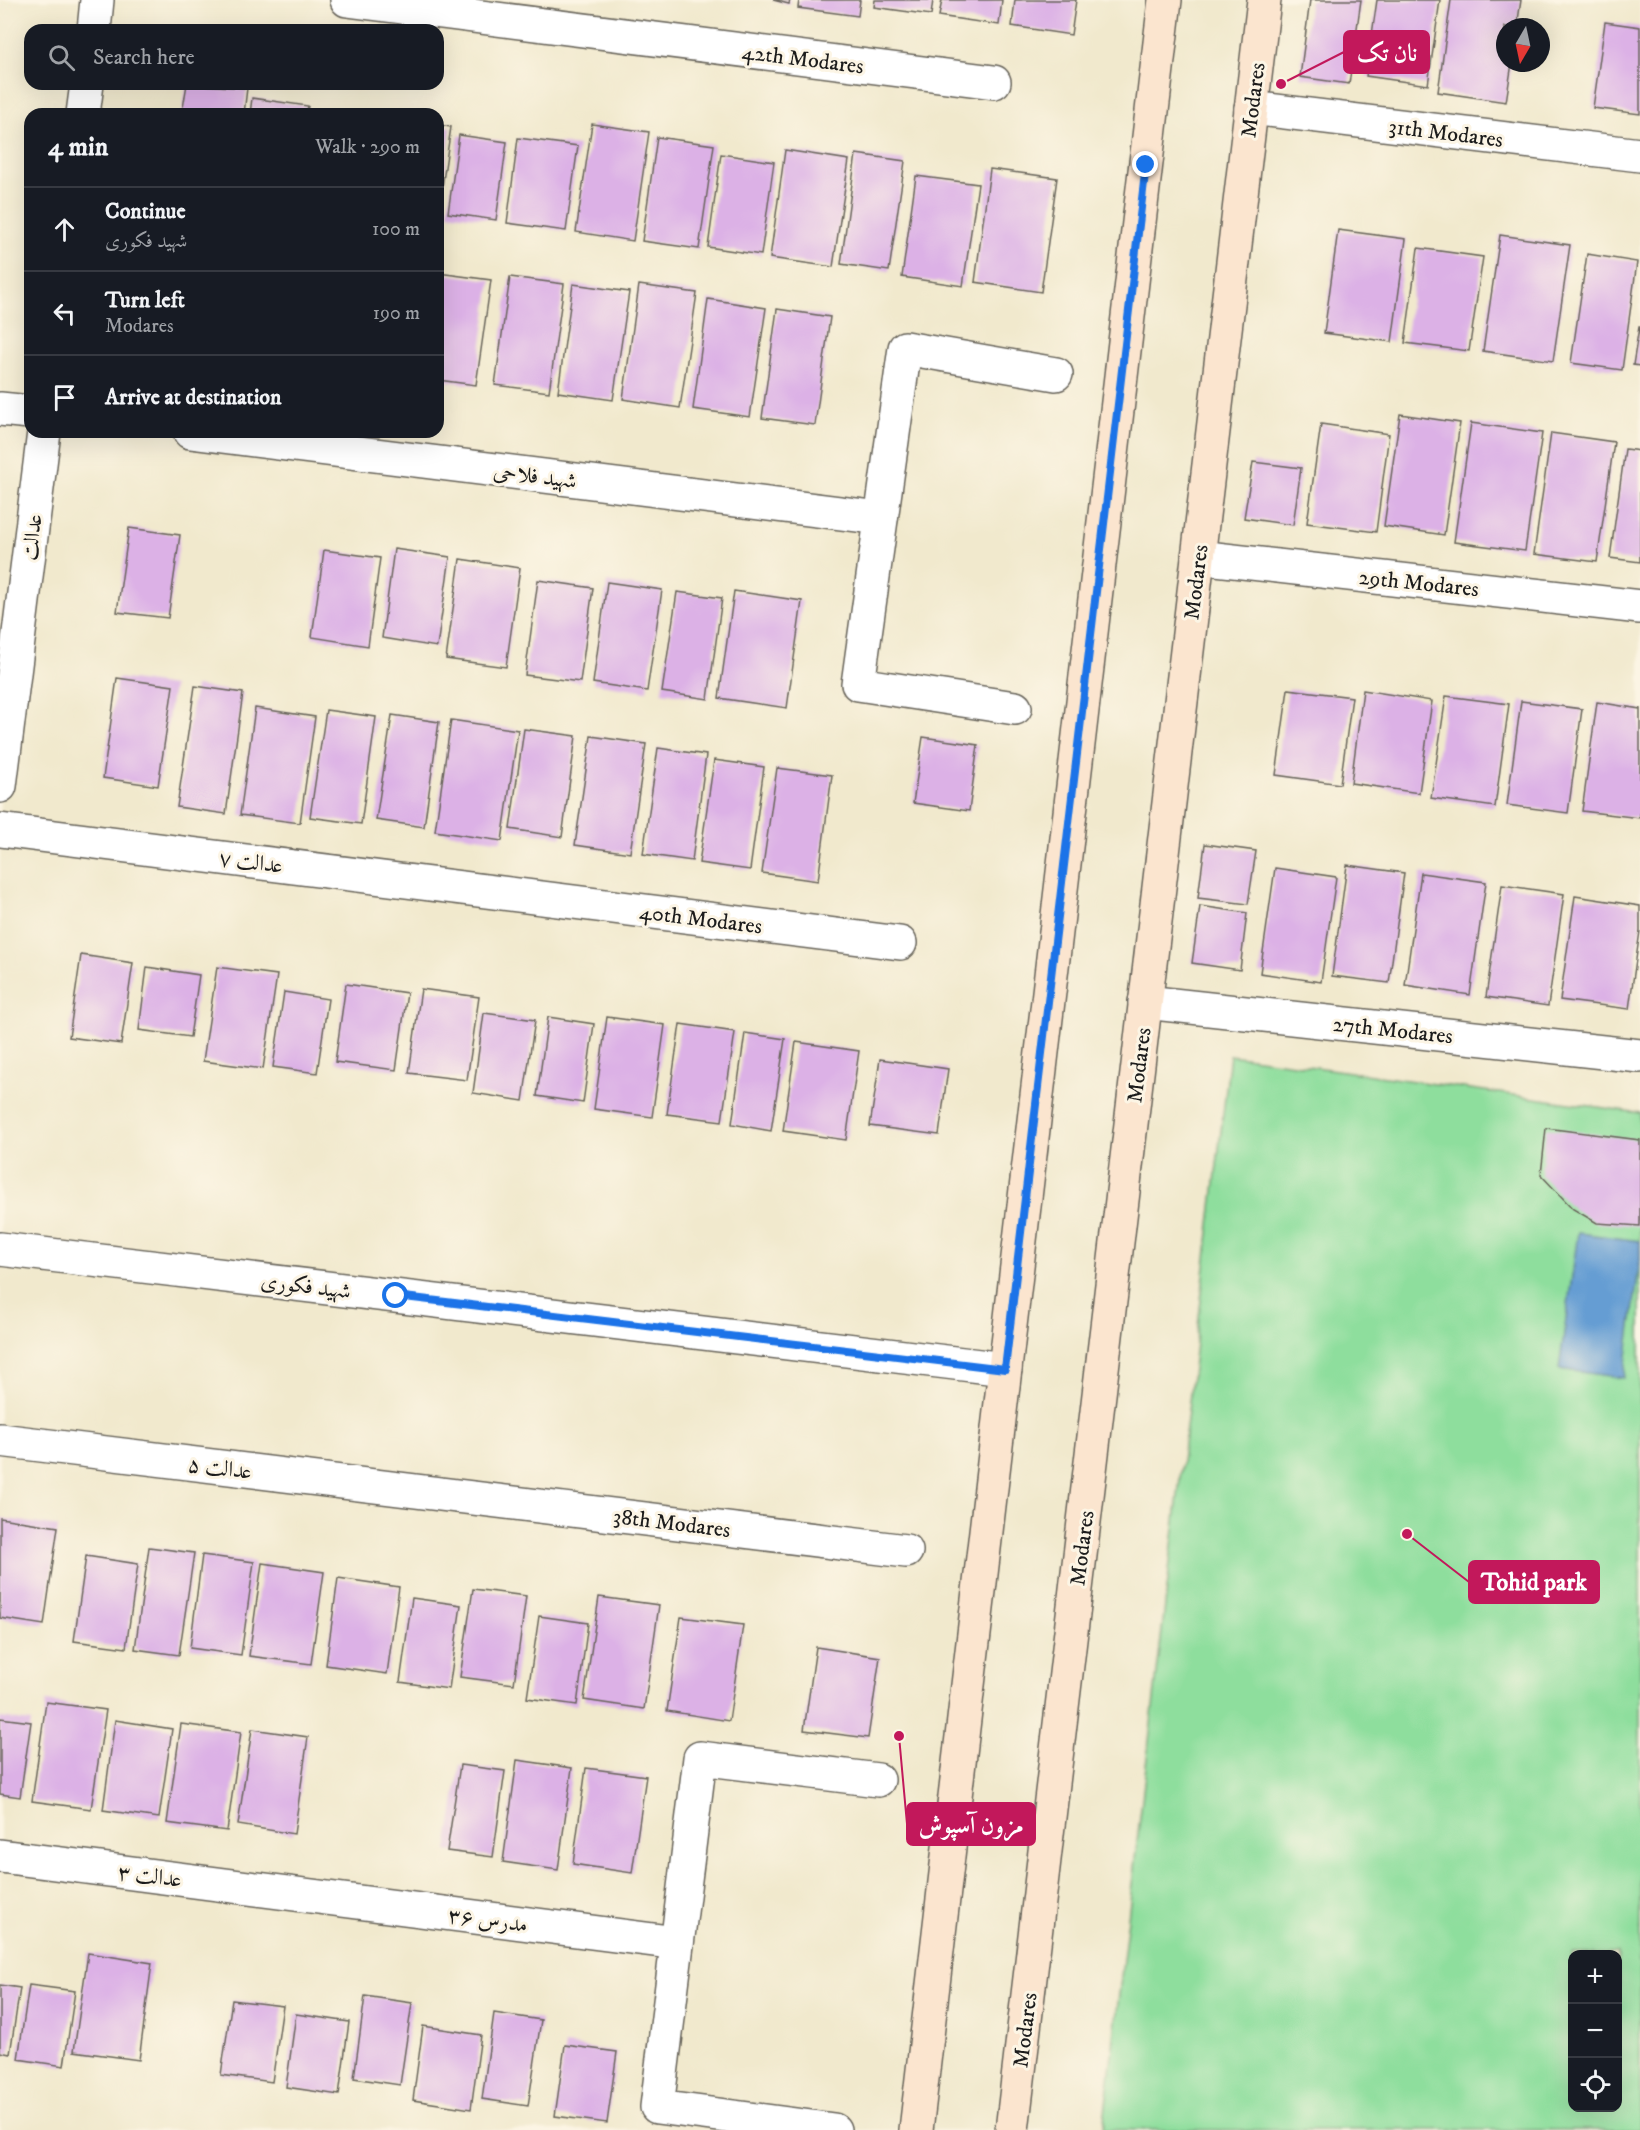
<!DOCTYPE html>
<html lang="en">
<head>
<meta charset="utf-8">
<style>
	:root { --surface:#171b24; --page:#242831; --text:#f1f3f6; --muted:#9ea1a6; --line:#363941 }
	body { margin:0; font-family:"IM FELL DW Pica",Amiri,serif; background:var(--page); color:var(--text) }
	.controls { position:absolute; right:18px; bottom:18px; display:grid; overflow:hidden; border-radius:12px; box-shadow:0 6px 24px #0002 }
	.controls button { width:54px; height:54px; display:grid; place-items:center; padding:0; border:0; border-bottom:2px solid var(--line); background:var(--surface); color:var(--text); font:30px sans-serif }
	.compass { position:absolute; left:1496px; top:18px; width:54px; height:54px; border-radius:50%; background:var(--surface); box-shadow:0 6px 24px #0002; rotate:189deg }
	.stop { position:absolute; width:18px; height:18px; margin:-14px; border:4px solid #1a73e8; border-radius:50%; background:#fff }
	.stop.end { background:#1a73e8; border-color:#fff; box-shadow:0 2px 6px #0008 }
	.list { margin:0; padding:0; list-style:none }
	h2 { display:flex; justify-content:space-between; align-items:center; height:78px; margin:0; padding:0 24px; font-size:26px }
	h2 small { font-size:20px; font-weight:400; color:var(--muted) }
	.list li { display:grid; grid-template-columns:39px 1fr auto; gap:18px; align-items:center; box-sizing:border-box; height:84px; padding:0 24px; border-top:2px solid var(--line) }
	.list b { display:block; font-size:22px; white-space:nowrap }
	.list p { margin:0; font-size:20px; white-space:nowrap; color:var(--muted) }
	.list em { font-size:20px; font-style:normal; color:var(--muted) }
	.icon { flex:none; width:33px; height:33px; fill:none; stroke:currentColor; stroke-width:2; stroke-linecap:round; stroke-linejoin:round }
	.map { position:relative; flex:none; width:1640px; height:2130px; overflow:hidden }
	.search { position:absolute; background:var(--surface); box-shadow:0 6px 24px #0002; left:24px; top:24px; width:420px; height:66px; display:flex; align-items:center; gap:15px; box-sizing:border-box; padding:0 21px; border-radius:18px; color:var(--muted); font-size:22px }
	.panel { position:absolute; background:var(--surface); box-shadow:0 6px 24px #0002; left:24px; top:108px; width:420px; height:330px; border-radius:18px }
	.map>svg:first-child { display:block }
	.green { fill:#8ede9d; stroke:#557d5c; stroke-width:1.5; fill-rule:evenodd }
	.water { fill:#659dd3; stroke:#405c78; stroke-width:1.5 }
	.building { fill:#dcb1e6 }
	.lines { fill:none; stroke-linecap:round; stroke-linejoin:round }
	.minor-casing { stroke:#67645a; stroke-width:36 }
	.tertiary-casing { stroke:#67645a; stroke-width:36 }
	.secondary-casing { stroke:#67645a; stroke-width:36 }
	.minor { stroke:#fff; stroke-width:33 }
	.tertiary { stroke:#fff; stroke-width:33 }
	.secondary { stroke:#fbe5cf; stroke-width:33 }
	.route { stroke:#1a73e8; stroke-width:8 }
	.labels { text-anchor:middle; stroke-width:6; stroke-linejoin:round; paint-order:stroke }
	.street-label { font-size:22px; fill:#1c1c1c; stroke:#fcf5e5 }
	.leader { fill:none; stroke:#c2185b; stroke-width:2 }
	.callout-dot { fill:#c2185b; stroke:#fcf5e5; stroke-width:2 }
	.callout { fill:#c2185b; stroke:#c2185b; stroke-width:2 }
	.callout-label { font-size:24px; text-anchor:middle; font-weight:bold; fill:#fff }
</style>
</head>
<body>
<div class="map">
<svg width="1640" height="2130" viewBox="0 0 1640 2130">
	<rect width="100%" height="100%" fill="#fcf5e5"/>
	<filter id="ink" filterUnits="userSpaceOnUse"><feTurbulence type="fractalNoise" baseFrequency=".0167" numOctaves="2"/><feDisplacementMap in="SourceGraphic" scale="12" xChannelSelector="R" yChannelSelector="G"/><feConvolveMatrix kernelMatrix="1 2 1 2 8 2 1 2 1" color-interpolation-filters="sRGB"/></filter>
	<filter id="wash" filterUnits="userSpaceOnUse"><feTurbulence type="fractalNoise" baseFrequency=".008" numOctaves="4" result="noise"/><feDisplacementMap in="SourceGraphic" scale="24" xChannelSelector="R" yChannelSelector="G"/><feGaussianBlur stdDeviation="1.35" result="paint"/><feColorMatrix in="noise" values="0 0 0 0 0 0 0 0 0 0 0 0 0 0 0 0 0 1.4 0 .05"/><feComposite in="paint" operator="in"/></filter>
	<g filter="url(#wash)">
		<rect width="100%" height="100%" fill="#f1e9cd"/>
		<path class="green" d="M1230,1055l410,58v1017h-537zM1572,1954h46v154h-46z"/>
		<polygon class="water" points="1578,1233 1640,1241 1640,1260 1624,1378 1559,1369"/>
		<g id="blocks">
			<g class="building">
				<polygon points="773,0 790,0 789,4"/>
				<polygon points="799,0 860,0 858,16 798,8"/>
				<polygon points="875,0 933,0 931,15 874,7"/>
				<polygon points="942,0 1002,0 999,25 939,16"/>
				<polygon points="1015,0 1076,0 1071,35 1012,26"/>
				<polygon points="1310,0 1361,0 1349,84 1300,77"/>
				<polygon points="1377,0 1440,0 1428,85 1366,76"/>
				<polygon points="1451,0 1521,0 1517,27 1505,27 1505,63 1512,63 1506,102 1438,92"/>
				<polygon points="1605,22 1640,27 1640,114 1593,108"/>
				<polygon points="187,84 247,88 244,114 182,114"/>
				<polygon points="252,98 308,106 306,114 250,114"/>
				<polygon points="592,124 649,132 633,241 576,232"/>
				<polygon points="438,125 451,127 439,208 438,208"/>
				<polygon points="459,135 507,142 496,220 448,213"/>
				<polygon points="657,137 714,145 699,249 642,241"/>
				<polygon points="518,138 578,146 566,231 507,223"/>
				<polygon points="785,150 849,160 833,267 770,258"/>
				<polygon points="721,154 774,162 761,255 708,247"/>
				<polygon points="856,154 905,161 889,271 841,264"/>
				<polygon points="990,169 1057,178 1041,292 975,282"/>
				<polygon points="916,176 978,184 963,286 902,277"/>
				<polygon points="1338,230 1406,239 1392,342 1324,333"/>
				<polygon points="1500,235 1570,245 1553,361 1483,351"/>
				<polygon points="1418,248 1483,257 1469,351 1405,343"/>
				<polygon points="1587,254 1637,262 1622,370 1571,363"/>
				<polygon points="438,273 491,280 476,385 438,380"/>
				<polygon points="510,277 564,284 549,392 495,385"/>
				<polygon points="573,284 629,292 613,400 558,392"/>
				<polygon points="639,285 697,293 680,408 623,399"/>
				<polygon points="708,299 766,308 750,417 693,409"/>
				<polygon points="777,309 830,317 815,425 762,418"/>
				<polygon points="1639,327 1640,327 1640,366 1633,365"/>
				<polygon points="1400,414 1460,423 1444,535 1384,526"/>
				<polygon points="1471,423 1542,433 1525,551 1454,542"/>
				<polygon points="1321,424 1389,434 1376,532 1307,523"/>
				<polygon points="1551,433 1614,442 1597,562 1534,554"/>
				<polygon points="1625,449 1640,451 1640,562 1610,558"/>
				<polygon points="1253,462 1301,468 1293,525 1244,518"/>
				<polygon points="129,528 180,535 168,618 117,612"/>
				<polygon points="394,549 450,557 437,647 382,638"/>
				<polygon points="324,550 380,558 368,646 312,637"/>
				<polygon points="460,559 520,568 506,667 446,659"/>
				<polygon points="538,580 593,588 580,682 525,675"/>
				<polygon points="607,582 662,590 647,691 593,683"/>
				<polygon points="734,591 802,601 787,708 719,698"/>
				<polygon points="677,592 722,598 708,699 662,692"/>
				<polygon points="117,678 173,686 158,786 103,778"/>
				<polygon points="195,686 243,693 226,814 177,807"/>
				<polygon points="1288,689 1352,697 1340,784 1276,775"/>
				<polygon points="1363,690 1432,701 1419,793 1351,783"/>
				<polygon points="1446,696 1509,704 1495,807 1431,798"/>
				<polygon points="1521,701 1582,709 1568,813 1507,805"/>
				<polygon points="1597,702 1640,709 1640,818 1582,811"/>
				<polygon points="255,708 315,717 300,823 240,815"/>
				<polygon points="326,710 376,717 361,824 310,817"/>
				<polygon points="392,715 439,722 424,827 376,820"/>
				<polygon points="451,720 518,730 502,841 435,831"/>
				<polygon points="524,729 576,736 562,837 510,829"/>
				<polygon points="591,736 646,744 630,853 575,845"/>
				<polygon points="923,737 978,745 969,811 913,803"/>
				<polygon points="658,748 706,755 692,861 643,854"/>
				<polygon points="714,760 764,767 750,870 699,863"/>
				<polygon points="777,768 832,775 818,881 762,873"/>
				<polygon points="1205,844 1256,851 1248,904 1198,898"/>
				<polygon points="1347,865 1404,873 1389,983 1332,976"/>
				<polygon points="1275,868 1336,877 1321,982 1260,973"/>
				<polygon points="1421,873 1486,882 1470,995 1405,985"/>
				<polygon points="1502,885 1564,894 1548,1006 1486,997"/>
				<polygon points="1575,896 1640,906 1640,931 1629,1009 1560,1000"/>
				<polygon points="1200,906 1247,913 1240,970 1192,963"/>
				<polygon points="81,955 133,963 121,1044 69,1037"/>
				<polygon points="147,967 199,975 190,1037 139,1030"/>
				<polygon points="217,967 277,975 263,1069 203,1061"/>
				<polygon points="346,984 407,993 396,1070 335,1062"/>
				<polygon points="421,989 479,997 467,1080 409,1073"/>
				<polygon points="284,992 328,999 317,1073 273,1067"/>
				<polygon points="484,1013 535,1020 523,1101 473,1093"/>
				<polygon points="548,1017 594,1024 583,1103 537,1096"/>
				<polygon points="607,1017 665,1025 652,1117 594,1109"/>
				<polygon points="680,1024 735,1032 722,1121 667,1114"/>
				<polygon points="745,1033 785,1039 771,1131 732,1124"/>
				<polygon points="796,1042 859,1051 846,1140 783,1131"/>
				<polygon points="880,1059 948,1069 939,1135 870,1126"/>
				<polygon points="1546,1128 1640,1140 1640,1226 1597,1223 1573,1209 1541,1175"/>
				<polygon points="0,1518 58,1527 44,1625 0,1618"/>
				<polygon points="149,1547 194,1553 179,1655 135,1649"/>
				<polygon points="202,1555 254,1562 241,1655 190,1648"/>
				<polygon points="86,1556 138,1564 126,1648 74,1641"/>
				<polygon points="262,1563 324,1572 311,1664 249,1656"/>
				<polygon points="338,1578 399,1587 387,1674 326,1665"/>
				<polygon points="473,1589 526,1596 514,1684 460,1677"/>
				<polygon points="599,1597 659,1605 644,1709 584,1700"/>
				<polygon points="412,1598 461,1605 449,1689 400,1682"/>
				<polygon points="539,1616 588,1623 577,1705 527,1698"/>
				<polygon points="681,1617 743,1625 729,1721 667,1711"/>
				<polygon points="816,1647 880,1657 868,1738 804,1730"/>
				<polygon points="46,1702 106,1710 91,1809 32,1801"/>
				<polygon points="0,1718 31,1722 20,1797 0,1794"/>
				<polygon points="115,1720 172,1729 159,1818 103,1810"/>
				<polygon points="181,1724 241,1732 227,1831 167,1823"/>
				<polygon points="252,1729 308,1737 294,1834 238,1825"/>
				<polygon points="517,1760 572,1768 558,1870 503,1862"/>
				<polygon points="460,1765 505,1771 493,1857 447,1851"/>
				<polygon points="586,1768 646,1776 632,1873 573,1864"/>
				<polygon points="88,1953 152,1963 139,2060 74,2051"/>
				<polygon points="0,1985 20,1988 10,2054 0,2052"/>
				<polygon points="29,1985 75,1991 64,2066 18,2059"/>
				<polygon points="365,1996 412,2003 400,2085 354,2078"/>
				<polygon points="232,2000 283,2006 272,2082 221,2075"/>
				<polygon points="494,2013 541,2020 528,2106 482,2099"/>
				<polygon points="296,2014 349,2022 339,2095 286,2087"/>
				<polygon points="423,2026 481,2035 471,2109 413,2100"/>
				<polygon points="565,2045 617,2052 607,2123 555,2116"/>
			</g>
		</g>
	</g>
	<g filter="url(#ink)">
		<use href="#blocks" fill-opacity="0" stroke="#67645a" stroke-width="1.5"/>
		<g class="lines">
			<g class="minor-casing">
				<g id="minor">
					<polyline points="347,0 994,82"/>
					<polyline points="1251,108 1640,155"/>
					<polyline points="0,409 30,412"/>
					<polyline points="190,432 881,518"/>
					<polyline points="1198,557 1640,607"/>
					<polyline points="1015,708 858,684 905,348 1056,374"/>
					<polyline points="0,830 900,943"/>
					<polyline points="1145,1002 1640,1056"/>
					<polyline points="0,1440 906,1551"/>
					<polyline points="0,1856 677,1943"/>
					<polyline points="834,2130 657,2107 700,1758 878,1780"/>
				</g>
			</g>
			<g class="tertiary-casing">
				<g id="tertiary">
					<polyline points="94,30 97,0"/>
					<polyline points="83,114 87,84"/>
					<polyline points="0,786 44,432"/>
					<polyline points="0,1249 1005,1369"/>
				</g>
			</g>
			<g class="secondary-casing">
				<g id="secondary">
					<polyline points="916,2130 1165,0"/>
					<polyline points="1012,2130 1264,0"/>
				</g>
			</g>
			<use href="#minor" class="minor"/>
			<use href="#tertiary" class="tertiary"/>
			<use href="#secondary" class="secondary"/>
		</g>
	</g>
	<g class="lines" filter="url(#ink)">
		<polyline class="route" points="396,1296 1005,1369 1146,165"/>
	</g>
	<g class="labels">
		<g class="street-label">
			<text transform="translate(803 58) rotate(7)" y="8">42th Modares</text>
			<text transform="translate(1252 100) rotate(-83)" y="8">Modares</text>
			<text transform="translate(1446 132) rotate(7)" y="8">31th Modares</text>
			<text transform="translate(535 475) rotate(7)" y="8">شهید فلاحی</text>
			<text transform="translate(31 537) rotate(-83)" y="8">عدالت</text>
			<text transform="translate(1195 582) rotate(-83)" y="8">Modares</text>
			<text transform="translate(1419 582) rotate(6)" y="8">29th Modares</text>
			<text transform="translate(251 861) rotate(7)" y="8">عدالت ۷</text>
			<text transform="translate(701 918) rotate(7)" y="8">40th Modares</text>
			<text transform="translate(1393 1029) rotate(6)" y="8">27th Modares</text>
			<text transform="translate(1138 1065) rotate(-83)" y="8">Modares</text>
			<text transform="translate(306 1285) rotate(7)" y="8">شهید فکوری</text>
			<text transform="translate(220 1467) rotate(7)" y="8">عدالت ۵</text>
			<text transform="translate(672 1522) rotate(7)" y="8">38th Modares</text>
			<text transform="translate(1081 1548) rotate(-83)" y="8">Modares</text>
			<text transform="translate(150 1875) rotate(7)" y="8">عدالت ۳</text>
			<text transform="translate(488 1919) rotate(7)" y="8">مدرس ۳۶</text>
			<text transform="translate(1024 2030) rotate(-83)" y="8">Modares</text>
		</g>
	</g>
	<path class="leader" d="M1281 84L1344 52M1407 1534L1469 1582M899 1736L907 1824"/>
	<g class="callout-dot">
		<circle cx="1281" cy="84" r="6"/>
		<circle cx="1407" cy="1534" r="6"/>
		<circle cx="899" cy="1736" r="6"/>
	</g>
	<g class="callout">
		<rect x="1344" y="31" width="85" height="42" rx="6"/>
		<rect x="1469" y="1561" width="130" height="42" rx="6"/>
		<rect x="907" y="1803" width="128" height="42" rx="6"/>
	</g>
	<g class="callout-label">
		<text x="1387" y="61">نان تک</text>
		<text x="1534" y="1590">Tohid park</text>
		<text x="971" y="1833">مزون آسپوش</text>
	</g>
</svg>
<div class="controls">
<button>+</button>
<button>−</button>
<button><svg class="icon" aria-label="locate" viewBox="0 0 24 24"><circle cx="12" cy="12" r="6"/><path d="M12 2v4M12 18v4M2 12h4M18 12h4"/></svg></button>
</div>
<svg class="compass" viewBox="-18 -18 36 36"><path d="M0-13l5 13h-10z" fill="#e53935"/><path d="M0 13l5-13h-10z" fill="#9ea1a6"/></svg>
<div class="stop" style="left:396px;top:1296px"></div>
<div class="stop end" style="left:1146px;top:165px"></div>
<div class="search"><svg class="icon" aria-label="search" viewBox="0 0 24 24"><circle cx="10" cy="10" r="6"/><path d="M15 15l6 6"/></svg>Search here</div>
<section class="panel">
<h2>4 min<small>Walk · 290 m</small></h2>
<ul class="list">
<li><svg class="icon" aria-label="ahead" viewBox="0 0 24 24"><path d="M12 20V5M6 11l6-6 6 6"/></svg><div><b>Continue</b><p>شهید فکوری</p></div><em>100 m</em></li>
<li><svg class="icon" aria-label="left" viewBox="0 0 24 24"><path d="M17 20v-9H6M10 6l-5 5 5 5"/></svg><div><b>Turn left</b><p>Modares</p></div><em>190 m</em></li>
<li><svg class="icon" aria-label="arrive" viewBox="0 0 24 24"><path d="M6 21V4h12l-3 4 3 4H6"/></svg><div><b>Arrive at destination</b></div></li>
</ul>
</section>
</div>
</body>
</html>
